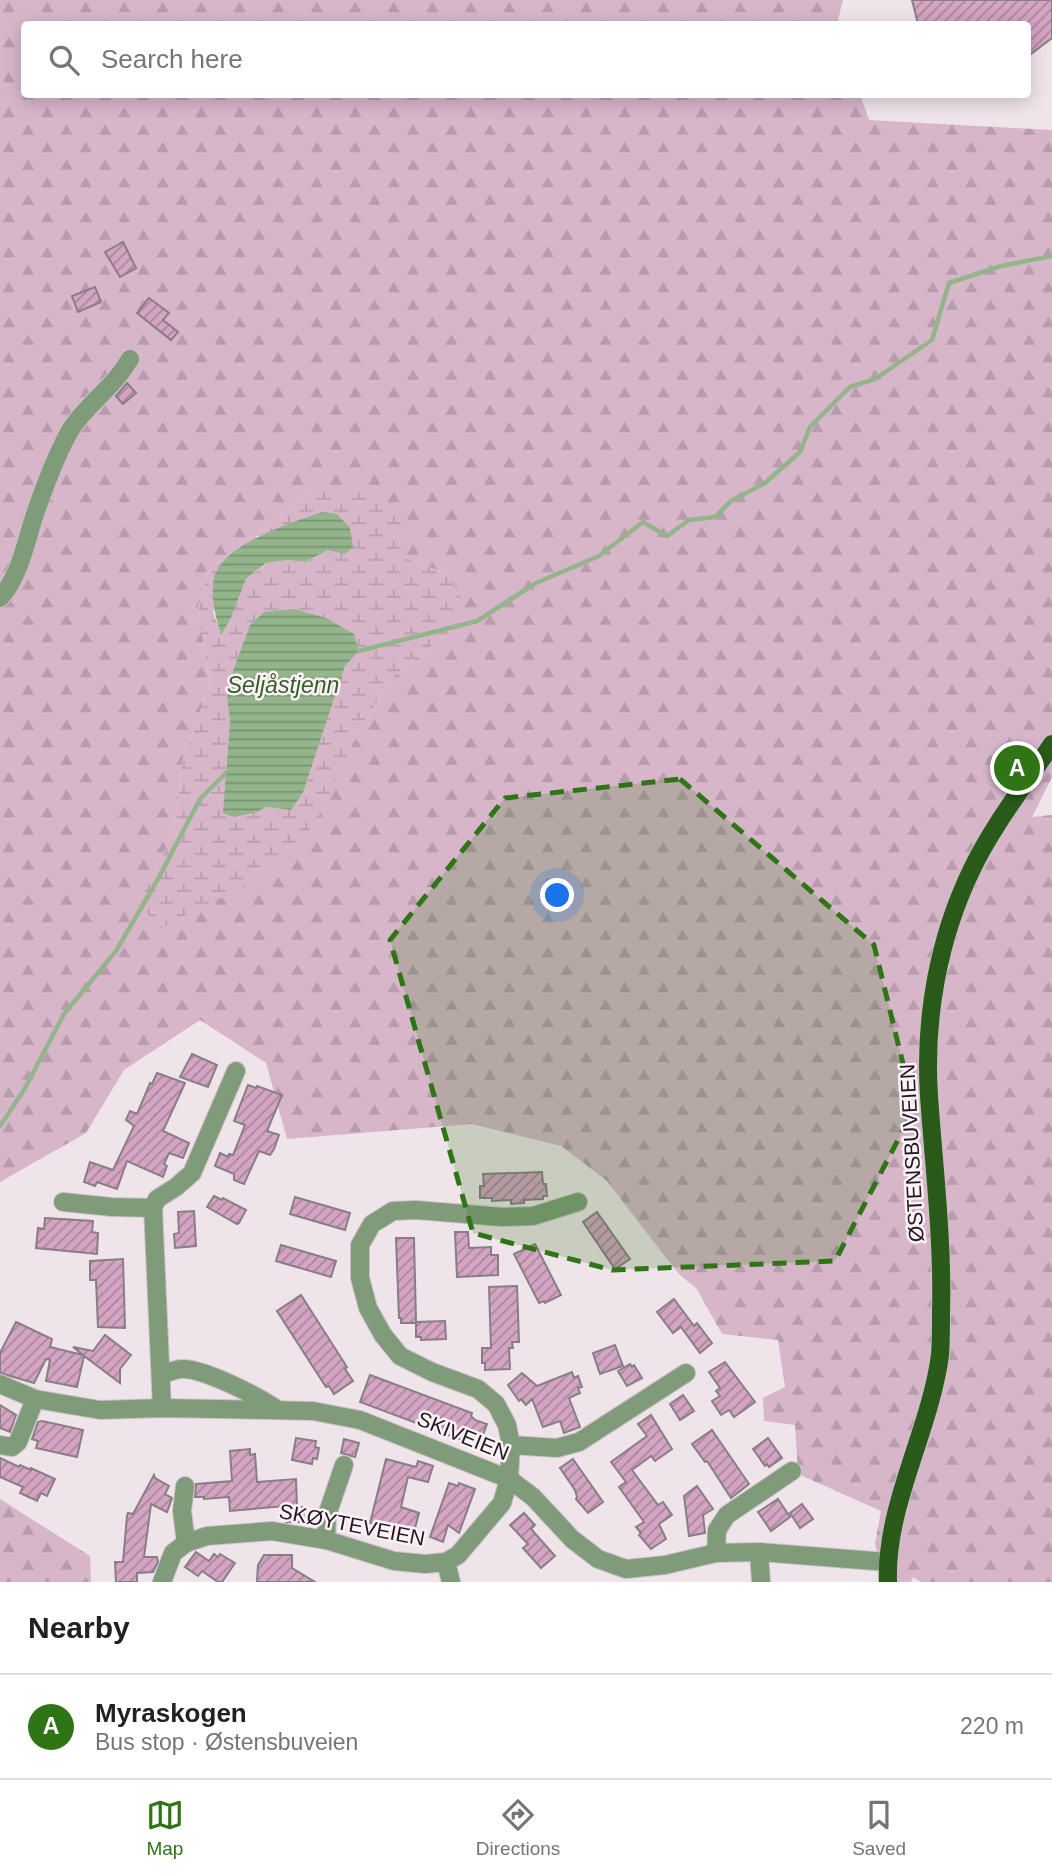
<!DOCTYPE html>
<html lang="en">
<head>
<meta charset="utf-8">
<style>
	:root { --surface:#fff; --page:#f6f6f6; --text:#202124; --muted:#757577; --line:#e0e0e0; --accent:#2f7415 }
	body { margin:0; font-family:Helvetica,sans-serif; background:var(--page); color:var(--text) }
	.you { position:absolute; left:558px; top:896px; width:24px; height:24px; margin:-18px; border:5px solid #fff; border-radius:50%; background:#1a73e8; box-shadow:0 0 0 10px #1a73e833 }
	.badge { display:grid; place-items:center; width:46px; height:46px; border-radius:50%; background:var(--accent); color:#fff; font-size:23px; font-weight:700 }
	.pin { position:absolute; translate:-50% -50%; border:4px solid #fff; box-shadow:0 2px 7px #0006 }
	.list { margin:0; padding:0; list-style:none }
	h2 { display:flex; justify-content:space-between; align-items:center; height:91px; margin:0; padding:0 28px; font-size:30px }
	h2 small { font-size:23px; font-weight:400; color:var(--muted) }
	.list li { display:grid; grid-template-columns:46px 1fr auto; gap:21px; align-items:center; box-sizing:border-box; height:105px; padding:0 28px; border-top:2px solid var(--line) }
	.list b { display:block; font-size:26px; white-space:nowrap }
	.list p { margin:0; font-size:23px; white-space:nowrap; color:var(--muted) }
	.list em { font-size:23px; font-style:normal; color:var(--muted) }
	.icon { flex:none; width:38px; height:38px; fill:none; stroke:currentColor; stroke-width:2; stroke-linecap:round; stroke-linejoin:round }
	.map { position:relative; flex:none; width:1052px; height:1582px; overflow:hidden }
	.search { position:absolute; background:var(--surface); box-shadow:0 4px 18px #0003; left:21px; right:21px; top:21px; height:77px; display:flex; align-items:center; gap:18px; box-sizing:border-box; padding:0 24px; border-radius:7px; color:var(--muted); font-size:26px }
	.sheet { height:196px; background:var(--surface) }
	nav { display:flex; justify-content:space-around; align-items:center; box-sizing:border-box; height:98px; border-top:2px solid var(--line); background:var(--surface); font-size:19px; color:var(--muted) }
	nav a { display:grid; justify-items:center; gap:4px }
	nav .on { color:var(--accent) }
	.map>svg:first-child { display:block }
	.forest { fill:url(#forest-firs); fill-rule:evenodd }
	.wetland { fill:url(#wetland-marsh); fill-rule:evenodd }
	.water { fill:url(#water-rules) }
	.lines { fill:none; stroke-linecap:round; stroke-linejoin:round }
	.stream { stroke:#94b58b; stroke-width:4.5 }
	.building { fill:url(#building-hatch); stroke:#887e84; stroke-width:2 }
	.minor-casing { stroke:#cac0c6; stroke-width:20 }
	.major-casing { stroke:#cac0c6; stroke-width:20 }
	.minor { stroke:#809b79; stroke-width:18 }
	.major { stroke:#295a19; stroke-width:18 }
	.marked { fill:#2f7415; fill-opacity:0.2; stroke:#2f7415; stroke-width:5; stroke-dasharray:14 9; stroke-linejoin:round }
	.labels { text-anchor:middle; stroke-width:5; stroke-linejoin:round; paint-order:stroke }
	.street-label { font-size:21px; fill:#1e1a1d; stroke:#fdf1f8 }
	.water-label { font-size:23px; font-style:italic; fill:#335f26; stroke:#fdf1f8 }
</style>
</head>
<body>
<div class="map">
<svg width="1052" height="1582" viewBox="0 0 1052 1582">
	<defs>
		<pattern id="forest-firs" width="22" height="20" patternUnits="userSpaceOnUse" patternTransform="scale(1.75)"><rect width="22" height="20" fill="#d7b6ca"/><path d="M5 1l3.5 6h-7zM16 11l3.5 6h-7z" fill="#b89cad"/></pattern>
		<pattern id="wetland-marsh" width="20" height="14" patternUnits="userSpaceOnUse" patternTransform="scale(1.75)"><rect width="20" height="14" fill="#d7b6ca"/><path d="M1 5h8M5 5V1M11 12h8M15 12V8" fill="none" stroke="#b89cad"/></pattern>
		<pattern id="water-rules" width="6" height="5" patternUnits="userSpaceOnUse" patternTransform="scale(1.75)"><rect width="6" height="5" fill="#94b58b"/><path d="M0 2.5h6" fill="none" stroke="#789271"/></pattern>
		<pattern id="building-hatch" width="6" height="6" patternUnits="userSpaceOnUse" patternTransform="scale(1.75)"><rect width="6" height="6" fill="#d4a4c3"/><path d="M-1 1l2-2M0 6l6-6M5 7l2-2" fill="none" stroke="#ab859e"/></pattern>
	</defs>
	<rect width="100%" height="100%" fill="#f0e4eb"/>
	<g class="forest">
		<path d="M0,0h843l-6,24h-813v70h836l9,26 183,10v647l-20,40 20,-2v767h-131l-8,-5 -2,5h-28l-8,-39 6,-32 -83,-37 -3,-49 -31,-4 -1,-23 22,-11 -7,-47 -56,-6 -25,-45 -17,-14 -17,-21 -56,-73 -46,-35 -89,-22 -185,15 -21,-76 -66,-43 -76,50 -38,63 -86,49zM316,483l90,75 43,17 5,53 -64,51 -40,70 -157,163 -55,-9 35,-69 10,-75 27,-75 -12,-76 10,-36 14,-13 60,-43z"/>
		<polygon points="0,1499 90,1556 91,1582 0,1582"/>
	</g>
	<path class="wetland" d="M316,483l41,9 45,24 4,42 43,17 14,27 -9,26 -64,51 -40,70 -35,75 -49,51 -106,53 -22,-25 35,-69 10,-75 27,-75 -12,-76 10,-36 14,-13 60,-43zM257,536l96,11 -25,3 -23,12 -17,-2 -21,3 -21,16 -15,39 -10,16 -8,-22zM353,655l-8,11 -42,127 -12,17 -25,-3 -9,5 -31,-39 4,-53 -3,-22z"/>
	<g class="water">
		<path d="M322,512l15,2 13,14 3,19 -8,7 -17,-4 -23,12 -17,-2 -22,3 -20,16 -15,39 -10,17c-5,-16 -12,-43 -6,-60 12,-33 77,-52 107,-63z"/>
		<polygon points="294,609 326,618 354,634 359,651 345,666 303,793 291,810 266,807 257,812 234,817 223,813 230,720 227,698 233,671 250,625 264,612"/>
	</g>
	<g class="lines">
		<g class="stream">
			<polyline points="359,651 477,621 536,583 599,556 643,522 667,536 689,520 715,517 731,501 765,483 800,452 810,427 850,387 875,379 932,340 949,283 1001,266 1052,256"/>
			<polyline points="0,1126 24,1090 64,1014 116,951 158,879 200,799 226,773"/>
		</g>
	</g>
	<g class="building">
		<polygon points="912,0 1052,0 1052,38 1027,57 1027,24 918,24"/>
		<polygon points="123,242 136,268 120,277 105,252"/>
		<polygon points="95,287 101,302 78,312 72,296"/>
		<polygon points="149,298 169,313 163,320 178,332 171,340 137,313"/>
		<polygon points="127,383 136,393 123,404 116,396"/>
		<polygon points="192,1054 217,1065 208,1087 180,1077"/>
		<polygon points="157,1073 185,1083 163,1131 189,1143 183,1158 169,1153 164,1164 167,1166 163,1177 127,1161 117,1189 97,1182 95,1186 84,1182 90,1162 113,1170 134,1126 126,1120 130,1111 137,1114 150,1083 152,1084"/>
		<polygon points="248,1085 256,1088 257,1086 282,1095 267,1131 279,1135 274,1149 270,1155 259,1151 244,1184 234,1180 234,1174 215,1166 220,1153 228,1157 229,1154 233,1155 245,1125 234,1121"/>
		<polygon points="542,1172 543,1184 546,1184 547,1196 543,1196 543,1199 524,1200 524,1203 511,1204 511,1200 492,1201 492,1198 480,1198 480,1186 484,1186 483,1174"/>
		<polygon points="214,1196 222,1200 223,1198 246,1210 239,1223 237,1224 207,1207"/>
		<polygon points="295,1197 350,1213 345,1230 290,1214"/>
		<polygon points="194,1211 196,1246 175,1248 174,1234 179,1233 178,1212"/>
		<polygon points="597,1212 630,1259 615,1269 583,1222"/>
		<polygon points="45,1218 93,1221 92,1232 98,1233 97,1254 36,1248 38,1228 44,1229"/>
		<polygon points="455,1232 468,1232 469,1248 491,1247 491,1255 498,1255 498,1275 457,1277"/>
		<polygon points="396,1238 414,1238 416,1322 445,1321 446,1339 421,1340 421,1337 416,1337 416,1323 401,1323 401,1318 399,1318"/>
		<polygon points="535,1244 561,1295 545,1303 544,1301 539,1303 514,1254"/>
		<polygon points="281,1245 336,1261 331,1277 276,1261"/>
		<polygon points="123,1259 125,1328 98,1327 96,1280 90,1280 90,1261"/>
		<polygon points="517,1286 519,1342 512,1342 513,1348 509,1348 510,1369 485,1370 485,1363 482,1363 482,1348 491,1348 489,1287"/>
		<polygon points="301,1295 347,1367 345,1369 353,1381 334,1394 329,1386 326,1387 277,1311"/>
		<polygon points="674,1299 694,1326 697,1323 712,1343 700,1353 681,1327 673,1333 657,1312"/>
		<polygon points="16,1322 52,1339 50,1347 83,1355 73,1347 93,1351 105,1335 131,1355 120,1369 120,1383 84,1356 77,1387 46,1381 50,1360 46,1359 34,1383 0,1373 0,1353"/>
		<polygon points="615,1345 623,1366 600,1374 593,1353"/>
		<polygon points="725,1362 755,1402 734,1417 729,1410 721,1415 712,1401 720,1396 716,1391 720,1388 709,1372"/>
		<polygon points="630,1364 632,1367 634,1365 642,1378 627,1386 618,1371"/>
		<polygon points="572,1372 574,1378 578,1376 582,1387 578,1388 580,1393 569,1398 580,1427 564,1433 560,1421 543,1427 532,1399 526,1405 521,1399 519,1401 508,1385 522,1373 537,1386"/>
		<polygon points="370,1375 472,1413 471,1416 475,1420 487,1424 480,1443 468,1439 467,1442 360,1402"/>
		<polygon points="683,1395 694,1411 680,1420 670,1404"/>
		<polygon points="0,1405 16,1415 10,1432 0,1428"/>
		<polygon points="651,1415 672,1449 655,1461 651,1456 632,1470 658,1505 663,1502 672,1515 659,1524 666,1539 651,1549 639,1535 641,1533 636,1527 644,1522 619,1487 626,1482 611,1462 647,1436 638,1424"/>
		<polygon points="42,1421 83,1430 77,1457 36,1448 38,1441 32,1439 38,1422"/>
		<polygon points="712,1430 749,1484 731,1498 707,1461 705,1462 692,1444"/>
		<polygon points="296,1438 316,1441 315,1447 319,1448 317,1459 313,1458 312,1464 292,1460"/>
		<polygon points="768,1438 782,1458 769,1467 767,1464 765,1466 753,1449"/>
		<polygon points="344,1439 359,1443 355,1457 341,1453"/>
		<polygon points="250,1449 250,1455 255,1454 257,1482 296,1479 297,1507 303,1507 304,1522 286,1522 287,1513 285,1506 230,1511 229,1497 204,1499 204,1497 195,1497 196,1484 232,1481 230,1451"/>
		<polygon points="0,1458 19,1467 20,1465 31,1470 31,1468 55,1479 47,1496 41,1493 37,1501 20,1493 23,1487 0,1477"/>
		<polygon points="386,1459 416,1467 418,1461 433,1466 428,1482 408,1477 401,1507 419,1513 414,1532 389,1523 388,1528 370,1523"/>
		<polygon points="573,1459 603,1502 588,1513 576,1499 577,1497 575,1490 560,1468"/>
		<polygon points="154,1475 155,1478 169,1486 165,1494 172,1498 167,1512 151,1504 144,1557 157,1557 158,1562 153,1572 137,1573 137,1582 116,1582 115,1562 123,1562 127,1516 128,1513 133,1514"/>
		<polygon points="449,1483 458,1486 459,1483 475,1489 459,1533 448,1525 443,1542 430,1537"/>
		<polygon points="697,1486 713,1509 703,1515 705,1533 689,1536 684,1496"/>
		<polygon points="778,1499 790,1517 771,1531 758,1512"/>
		<polygon points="802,1504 813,1519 800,1528 790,1513"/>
		<polygon points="524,1513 535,1525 531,1529 555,1556 541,1568 523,1548 528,1544 510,1525"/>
		<polygon points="196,1552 209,1561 214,1554 218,1557 220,1554 235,1563 222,1582 218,1582 202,1571 198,1576 185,1567"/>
		<polygon points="264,1555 292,1555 292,1568 315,1582 257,1582 258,1565"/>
	</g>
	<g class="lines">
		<g class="minor-casing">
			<g id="minor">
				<path d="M0,598c20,-22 26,-57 35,-84 8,-23 24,-65 36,-85 17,-26 43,-42 59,-70"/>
				<polyline points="63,1202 112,1207 153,1208"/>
				<path d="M161,1375c6,-2 14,-6 21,-6 21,-1 75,27 93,39"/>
				<polyline points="0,1384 35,1399 100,1410 162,1408 313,1411 360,1420 509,1479 533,1497 572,1539 598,1559 626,1569 665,1565 716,1553 759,1552 887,1562"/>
				<polyline points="162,1408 153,1208 157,1199 176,1187 192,1173 236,1071"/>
				<polyline points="0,1445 12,1447 18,1442 35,1399"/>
				<polyline points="511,1445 557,1448 579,1442 686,1373"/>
				<polyline points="185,1486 182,1511 186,1543"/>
				<polyline points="326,1540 327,1515 344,1465"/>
				<polyline points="759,1552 761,1582"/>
				<polyline points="716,1553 717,1530 727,1515 792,1471"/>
				<polyline points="446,1562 451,1582"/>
				<polyline points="162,1582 173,1553 186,1543 207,1536 272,1531 326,1540 394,1561 425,1564 446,1562 458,1555 502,1503 509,1479 511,1445 507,1425 496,1404 478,1389 432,1372 400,1356 383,1335 368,1308 360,1278 360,1245 372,1224 393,1211 416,1210 502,1217 533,1216 578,1202"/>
			</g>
		</g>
		<g class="major-casing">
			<path id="major" d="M888,1582c-3,-76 42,-151 52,-227 1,-13 1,-28 1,-42 2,-73 -7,-145 -12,-217 -5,-77 9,-157 43,-227 21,-44 53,-84 80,-125"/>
		</g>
		<use href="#minor" class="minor"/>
		<use href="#major" class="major"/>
	</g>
	<path class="marked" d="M680,779l194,166 40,164 -79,152 -223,9 -139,-37 -83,-293 115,-142z"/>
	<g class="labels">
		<g class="street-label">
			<text transform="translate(912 1153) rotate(-93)" y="7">ØSTENSBUVEIEN</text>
			<text transform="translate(463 1436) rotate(22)" y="7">SKIVEIEN</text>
			<text transform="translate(352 1525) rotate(11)" y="7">SKØYTEVEIEN</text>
		</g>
		<g class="water-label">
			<text x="283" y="693">Seljåstjenn</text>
		</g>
	</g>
</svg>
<div class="you"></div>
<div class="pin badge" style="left:1017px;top:768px">A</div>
<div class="search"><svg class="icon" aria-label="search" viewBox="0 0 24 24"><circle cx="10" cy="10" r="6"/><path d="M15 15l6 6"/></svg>Search here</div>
</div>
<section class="sheet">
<h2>Nearby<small></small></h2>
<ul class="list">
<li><span class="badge">A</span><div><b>Myraskogen</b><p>Bus stop · Østensbuveien</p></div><em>220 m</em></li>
</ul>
</section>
<nav>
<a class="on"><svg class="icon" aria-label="map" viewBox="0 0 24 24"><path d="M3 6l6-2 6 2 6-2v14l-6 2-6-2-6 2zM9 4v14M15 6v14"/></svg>Map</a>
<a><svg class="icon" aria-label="directions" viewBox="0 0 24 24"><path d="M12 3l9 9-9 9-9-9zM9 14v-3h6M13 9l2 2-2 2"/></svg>Directions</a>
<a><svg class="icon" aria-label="saved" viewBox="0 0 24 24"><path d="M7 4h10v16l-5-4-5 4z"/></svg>Saved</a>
</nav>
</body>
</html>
